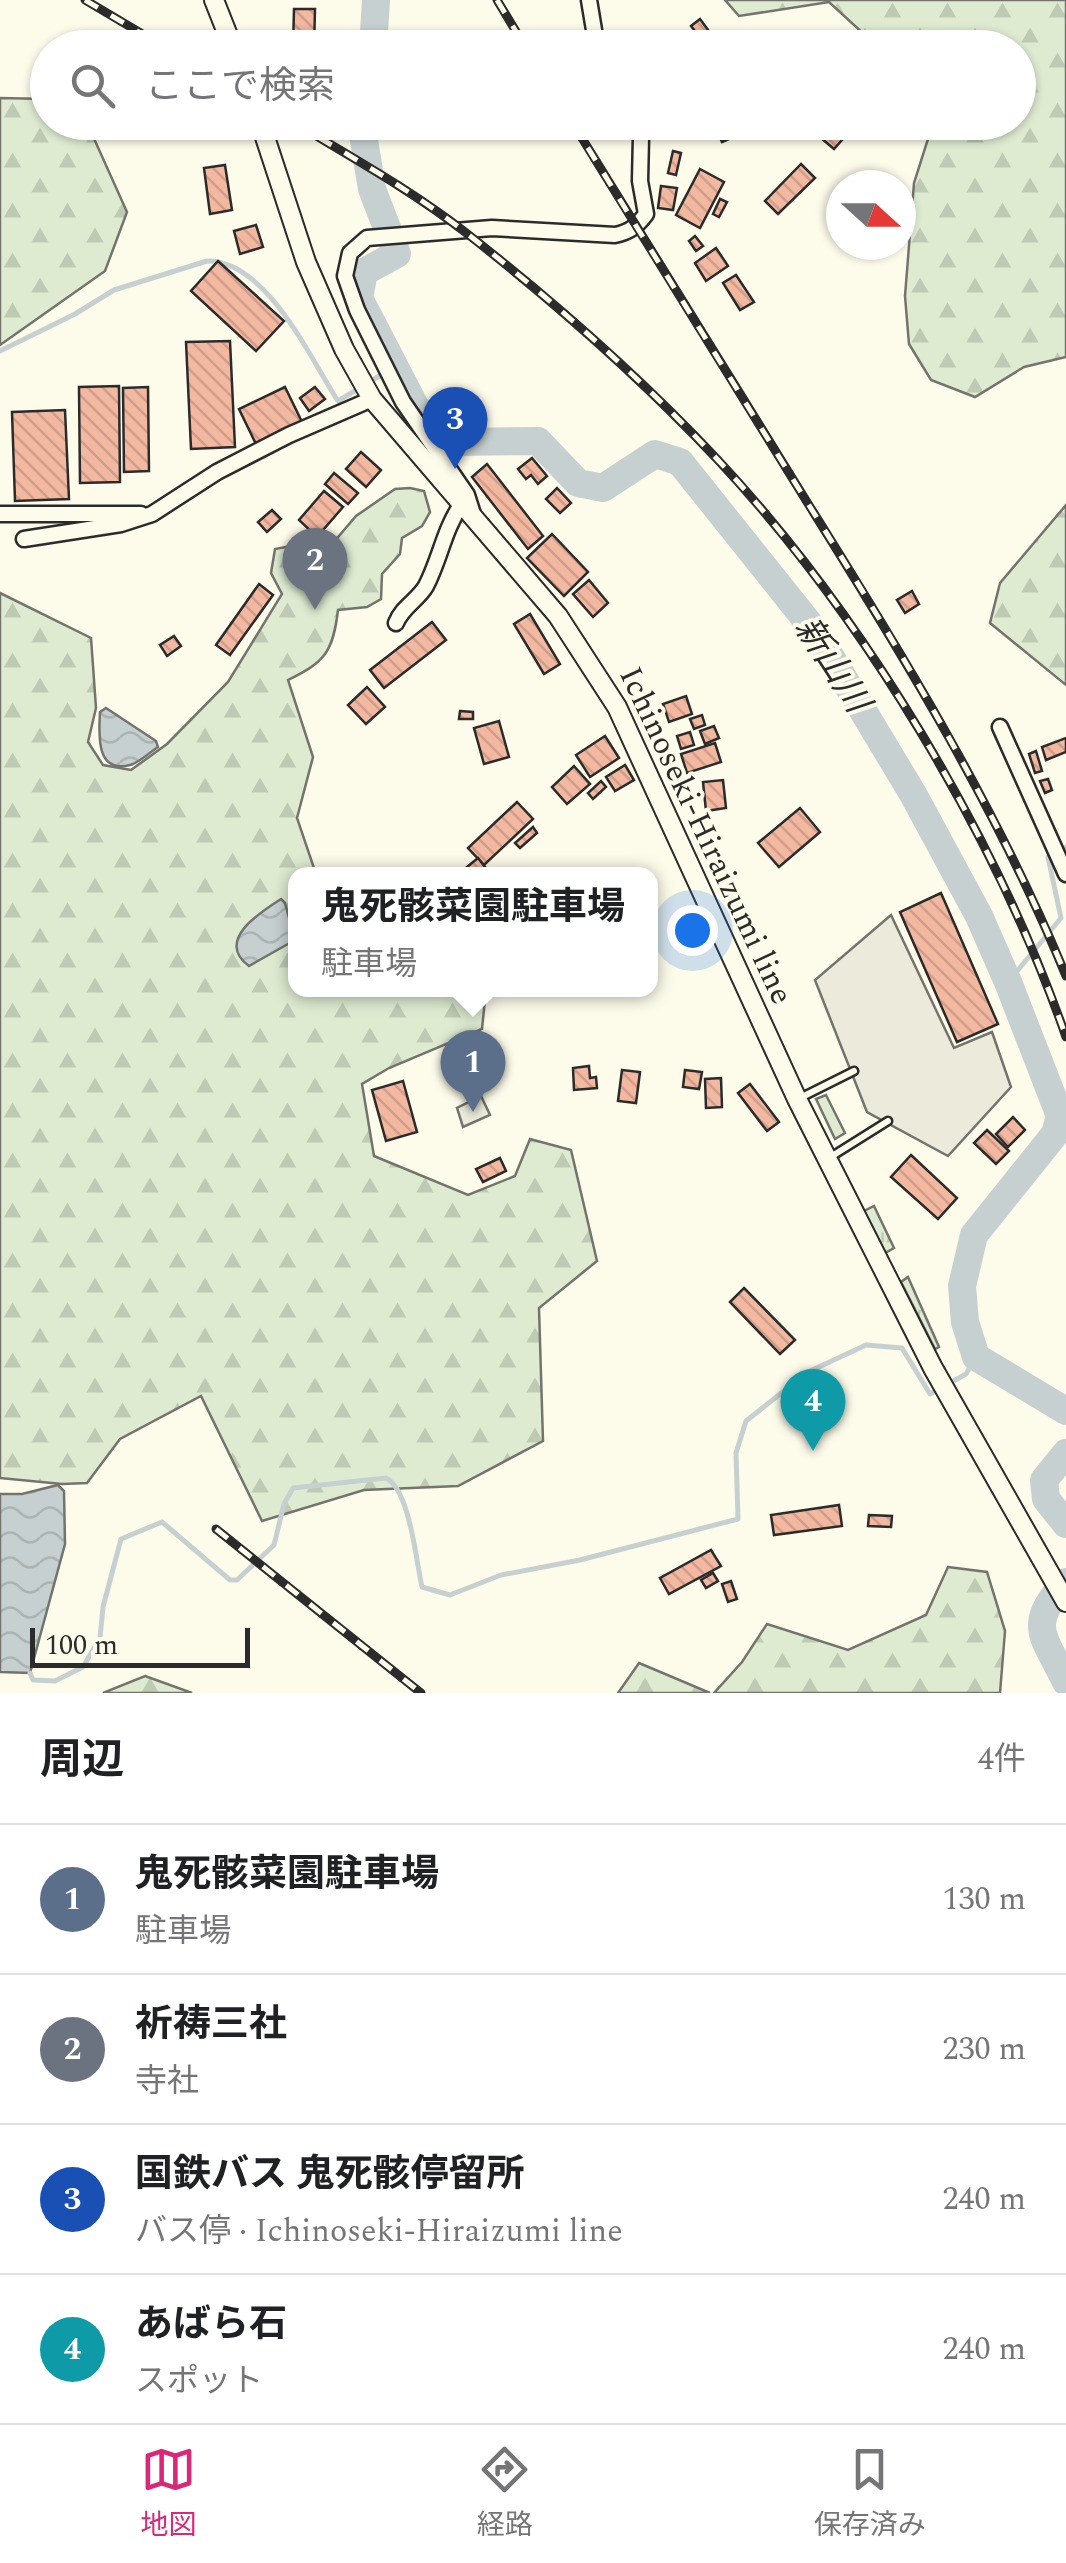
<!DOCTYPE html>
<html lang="ja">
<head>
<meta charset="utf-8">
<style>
	:root { --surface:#fff; --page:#f2f2f2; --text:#202124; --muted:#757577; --line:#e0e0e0; --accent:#db2777 }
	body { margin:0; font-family:Spectral,"Noto Sans JP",serif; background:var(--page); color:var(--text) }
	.compass { position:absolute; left:826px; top:170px; width:90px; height:90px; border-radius:50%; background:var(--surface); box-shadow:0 2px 8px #0004; rotate:111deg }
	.scale { position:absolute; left:30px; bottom:25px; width:220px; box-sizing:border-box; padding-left:10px; border:5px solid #2b2b2b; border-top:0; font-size:28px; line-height:35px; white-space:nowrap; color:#2b2b2b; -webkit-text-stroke:8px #fdfbea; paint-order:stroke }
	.you { position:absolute; left:692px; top:930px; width:35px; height:35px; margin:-25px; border:8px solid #fff; border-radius:50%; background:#1a73e8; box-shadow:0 0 0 15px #1a73e833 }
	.badge { display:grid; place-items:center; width:65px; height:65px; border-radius:50%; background:var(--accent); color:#fff; font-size:32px; font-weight:700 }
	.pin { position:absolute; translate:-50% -82px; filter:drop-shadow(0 2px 5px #0008) }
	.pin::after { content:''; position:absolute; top:52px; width:35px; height:30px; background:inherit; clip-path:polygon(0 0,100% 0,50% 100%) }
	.popup { position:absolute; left:288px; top:867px; width:370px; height:130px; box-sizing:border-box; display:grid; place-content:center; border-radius:20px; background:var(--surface); filter:drop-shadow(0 2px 8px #0005); font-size:32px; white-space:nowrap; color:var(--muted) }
	.popup b { font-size:38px; color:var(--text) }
	.popup::after { content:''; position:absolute; left:50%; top:100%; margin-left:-20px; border:20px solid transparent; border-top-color:var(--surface) }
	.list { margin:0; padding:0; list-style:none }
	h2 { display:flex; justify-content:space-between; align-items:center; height:130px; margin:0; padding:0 40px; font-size:42px }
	h2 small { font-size:32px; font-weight:400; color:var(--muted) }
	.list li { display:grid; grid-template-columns:65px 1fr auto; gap:30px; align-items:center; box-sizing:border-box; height:150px; padding:0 40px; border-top:2px solid var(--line) }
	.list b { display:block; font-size:38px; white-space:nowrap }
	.list p { margin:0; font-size:32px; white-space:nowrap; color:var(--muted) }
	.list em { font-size:32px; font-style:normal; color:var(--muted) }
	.icon { flex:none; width:55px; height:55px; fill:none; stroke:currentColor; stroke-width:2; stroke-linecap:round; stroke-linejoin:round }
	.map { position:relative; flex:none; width:1066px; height:1693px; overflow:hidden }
	.search { position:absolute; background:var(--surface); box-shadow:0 2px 8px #0004; left:30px; right:30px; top:30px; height:110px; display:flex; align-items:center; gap:25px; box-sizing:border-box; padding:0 35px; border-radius:55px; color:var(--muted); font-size:38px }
	.sheet { height:730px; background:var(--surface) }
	nav { display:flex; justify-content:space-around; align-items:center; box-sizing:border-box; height:140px; border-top:2px solid var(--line); background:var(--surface); font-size:28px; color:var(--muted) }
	nav a { display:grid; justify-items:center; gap:5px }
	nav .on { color:var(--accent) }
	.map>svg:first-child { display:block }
	.grass { fill:url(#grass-tufts); stroke:#74746e; stroke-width:2.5 }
	.forest { fill:url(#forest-firs); stroke:#74746e; stroke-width:2.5 }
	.parking { fill:#eceadb; stroke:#74746e; stroke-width:2.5 }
	.water { fill:url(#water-waves); stroke:#74746e; stroke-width:2.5 }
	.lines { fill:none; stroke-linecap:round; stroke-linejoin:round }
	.stream { stroke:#c7d0d0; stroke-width:5 }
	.river { stroke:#c7d0d0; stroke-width:28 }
	.building { fill:url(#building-back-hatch); stroke:#2b2b2b; stroke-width:2.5 }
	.service-casing { stroke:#2b2b2b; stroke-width:11 }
	.minor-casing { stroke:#2b2b2b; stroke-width:19 }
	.secondary-casing { stroke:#2b2b2b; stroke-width:22 }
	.service { stroke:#fdfbea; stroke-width:6 }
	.minor { stroke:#fdfbea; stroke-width:14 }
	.secondary { stroke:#fdfbea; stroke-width:18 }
	.rail-casing { stroke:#2b2b2b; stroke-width:9 }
	.rail { stroke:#fdfbea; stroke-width:5; stroke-dasharray:15; stroke-linecap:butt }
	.labels { text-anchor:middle; stroke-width:8; stroke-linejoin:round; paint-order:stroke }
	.street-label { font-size:32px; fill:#2b2b2b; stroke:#fdfbea }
	.water-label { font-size:35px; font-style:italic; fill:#2b2b2b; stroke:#fdfbea }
</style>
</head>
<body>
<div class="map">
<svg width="1066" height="1693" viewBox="0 0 1066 1693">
	<defs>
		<pattern id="grass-tufts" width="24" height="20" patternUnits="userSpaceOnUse" patternTransform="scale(2.5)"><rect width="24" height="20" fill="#deebd1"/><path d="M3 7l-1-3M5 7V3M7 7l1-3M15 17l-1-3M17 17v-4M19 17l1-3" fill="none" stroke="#bfcab4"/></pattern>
		<pattern id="forest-firs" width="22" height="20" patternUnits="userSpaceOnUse" patternTransform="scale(2.5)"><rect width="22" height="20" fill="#deebd1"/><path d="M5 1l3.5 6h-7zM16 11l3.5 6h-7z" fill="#bfcab4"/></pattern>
		<pattern id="water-waves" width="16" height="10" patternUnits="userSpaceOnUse" patternTransform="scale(2.5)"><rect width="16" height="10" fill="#c7d0d0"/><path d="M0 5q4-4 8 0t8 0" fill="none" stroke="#abb3b3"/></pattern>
		<pattern id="building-back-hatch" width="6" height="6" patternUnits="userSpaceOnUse" patternTransform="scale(2.5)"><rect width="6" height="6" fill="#f2b8a0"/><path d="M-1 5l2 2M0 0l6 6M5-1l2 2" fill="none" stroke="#d09e8a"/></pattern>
	</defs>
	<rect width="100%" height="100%" fill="#fdfbea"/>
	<g class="grass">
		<polygon points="826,1095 845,1133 835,1139 816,1099"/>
		<polygon points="874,1206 894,1248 885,1253 864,1211"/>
		<polygon points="908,1277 939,1347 935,1349 901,1282"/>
	</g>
	<g class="forest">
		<polygon points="725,0 1066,0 1066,357 1024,367 975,397 931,380 909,344 905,296 914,183 933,123 1018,122 1018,48 878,47 829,2 739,16"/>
		<polygon points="0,98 47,99 48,122 87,123 127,212 105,271 0,345"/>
		<path d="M410,488l14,3 6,21 -8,14 -20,12 -2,16 -18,20 -1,25 -14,8 -29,3c-5,42 -13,52 -50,70l25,77 -16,61 19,56h-20v116h190l-4,39 -93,39 -27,16 12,72 94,39 47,-19 15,-37 41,11 26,111 -58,47 4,133 -85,45 -94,4 -102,31 -61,-125 -81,43 -33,44 -25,1 -62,-6v-885l91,45 5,70 -8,34 15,23 28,5 36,-26 61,-62 54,-88 -11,-21 4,-24 16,-3 21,8 21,-11 23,-27 39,-27z"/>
		<polygon points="1066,505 1066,685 990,623 1000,583"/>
		<polygon points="948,1567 987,1572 1005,1631 1000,1693 714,1693 742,1662 767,1624 848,1650 926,1615"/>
		<polygon points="639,1663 710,1693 618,1693"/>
		<polygon points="145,1676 192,1693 103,1693"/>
	</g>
	<g class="parking">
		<polygon points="891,915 954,1048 992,1032 1011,1087 948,1156 867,1112 815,980"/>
		<polygon points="481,1096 490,1115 463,1127 457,1108"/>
	</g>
	<g class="water">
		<path d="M106,708l50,33 2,6c-8,5 -19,16 -28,18 -35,9 -31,-32 -30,-53z"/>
		<path d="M281,899l4,4 10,37 -46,26c-34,-25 10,-53 32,-67z"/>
		<polygon points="58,1485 64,1491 65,1544 30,1673 0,1672 0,1494 22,1494"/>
	</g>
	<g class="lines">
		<g class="stream">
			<path d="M0,351l75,-37 39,-24 93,-29c59,-1 103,97 131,140l56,-34"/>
			<polyline points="1008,982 1061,918 1048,857 1066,847"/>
			<path d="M30,1673l3,7 22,1 28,-14 17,-29 3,-31 18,-68 41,-17 68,58h7l37,-35 10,-41 9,-16 93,-10c24,12 30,83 36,109l28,8 51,-20 79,-15 158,-41 -2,-66 10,-32 62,-49 58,-27 36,3 28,46 36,-20 10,-17"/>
		</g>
		<g class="river">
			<polyline points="373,48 376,0"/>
			<polyline points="361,122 372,189 397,254 364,272 359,298 416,408 454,442 538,441 578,483 603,488 655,454 680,462 815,631 913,794 979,916 1008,982 1060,1116 1055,1134 974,1235 962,1286 965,1322 976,1357 1066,1411"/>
			<polyline points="1066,1453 1044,1480 1046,1499 1066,1524"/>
			<path d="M1066,1582c-40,44 -23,52 0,100"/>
		</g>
	</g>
	<g class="building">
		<polygon points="294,9 315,9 314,48 293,48"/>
		<polygon points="700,19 711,34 702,40 691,26"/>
		<polygon points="322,34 332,34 331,48 321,48"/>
		<polygon points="697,122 707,122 712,132 699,138 693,124"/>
		<polygon points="728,122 758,122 759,126 722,142 716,128"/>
		<polygon points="835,122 858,122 834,149 821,138"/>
		<polygon points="673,151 681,153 676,175 668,173"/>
		<polygon points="801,164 815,178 778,214 765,201"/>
		<polygon points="225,165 232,210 210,214 204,168"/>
		<polygon points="700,169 724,182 700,228 676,215"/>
		<polygon points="661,186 677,188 673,210 658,208"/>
		<polygon points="720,199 727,202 719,217 713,214"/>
		<polygon points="256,225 263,247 240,254 234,231"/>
		<polygon points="695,236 703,246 696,251 689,241"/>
		<polygon points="716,248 728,266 706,281 695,263"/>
		<polygon points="218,261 284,321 256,351 191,291"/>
		<polygon points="736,275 754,302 740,310 723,283"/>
		<polygon points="230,341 235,447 191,449 186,342"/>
		<polygon points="119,386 120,482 80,483 79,387"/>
		<polygon points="148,387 149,471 124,472 123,388"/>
		<polygon points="285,387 302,422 256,444 239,409"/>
		<polygon points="315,387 325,399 309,411 300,398"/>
		<polygon points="65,410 69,499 15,501 12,412"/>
		<polygon points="361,452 381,470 366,487 346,469"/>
		<polygon points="532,458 547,476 538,484 531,475 526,479 518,469"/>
		<polygon points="487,464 543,536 528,549 472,477"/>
		<polygon points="334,473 358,493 348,504 325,484"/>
		<polygon points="557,488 571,503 560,513 546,499"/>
		<polygon points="324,491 343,507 317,537 299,520"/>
		<polygon points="272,510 281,519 267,532 258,522"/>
		<polygon points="552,534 588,572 564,596 527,558"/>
		<polygon points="589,580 608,603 593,617 573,594"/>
		<polygon points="259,584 273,595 230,655 216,645"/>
		<polygon points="912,591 919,604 905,613 897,600"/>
		<polygon points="530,614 560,664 544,674 514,624"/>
		<polygon points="432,622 446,640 384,688 370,670"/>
		<polygon points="174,636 181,646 167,656 160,645"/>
		<polygon points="367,687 385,707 366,724 348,705"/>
		<polygon points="686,696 692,714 669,722 663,704"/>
		<polygon points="460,711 473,712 473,719 459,719"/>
		<polygon points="702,715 705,725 694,729 690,719"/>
		<polygon points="499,721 509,757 484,764 474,728"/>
		<polygon points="714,726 719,738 705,744 700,731"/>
		<polygon points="690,732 694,745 681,749 677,736"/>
		<polygon points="605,736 619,758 590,777 576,755"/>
		<polygon points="1066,738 1066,752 1046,760 1042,747"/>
		<polygon points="715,743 721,762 687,773 681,754"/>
		<polygon points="1036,751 1042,771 1035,773 1029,754"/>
		<polygon points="625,765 634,780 615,791 606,777"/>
		<polygon points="574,766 590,784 567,804 552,787"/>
		<polygon points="1048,779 1052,790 1045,793 1040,781"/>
		<polygon points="723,780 726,808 706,811 703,782"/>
		<polygon points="601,781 606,787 593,799 588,793"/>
		<polygon points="517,802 533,819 484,865 468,848"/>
		<polygon points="800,808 820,832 779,867 758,843"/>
		<polygon points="533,827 537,833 520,848 515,843"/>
		<polygon points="478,858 485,867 473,874 467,867"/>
		<polygon points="941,893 998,1024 957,1042 900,912"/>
		<polygon points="589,1066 590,1078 596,1077 597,1088 574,1090 573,1068"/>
		<polygon points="622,1070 640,1072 636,1103 618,1101"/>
		<polygon points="685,1070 702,1072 699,1089 683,1087"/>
		<polygon points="721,1078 722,1107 706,1108 705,1079"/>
		<polygon points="403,1081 417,1132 386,1141 372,1090"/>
		<polygon points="750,1084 779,1122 767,1131 738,1093"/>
		<polygon points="1013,1117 1025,1130 1008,1147 996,1134"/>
		<polygon points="987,1130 1009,1151 996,1164 974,1143"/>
		<polygon points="911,1155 957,1198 938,1219 891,1177"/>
		<polygon points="500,1158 506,1171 483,1182 476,1169"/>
		<polygon points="744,1288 795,1340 780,1354 730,1302"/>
		<polygon points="839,1505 842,1526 774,1535 771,1515"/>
		<polygon points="869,1515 892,1516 891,1527 868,1526"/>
		<polygon points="711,1550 721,1566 669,1594 660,1578"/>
		<polygon points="713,1573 718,1581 706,1588 701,1580"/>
		<polygon points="731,1581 737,1599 728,1602 722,1584"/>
	</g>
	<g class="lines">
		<g class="service-casing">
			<g id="service">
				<polyline points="798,1099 854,1071"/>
				<polyline points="829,1158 888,1121"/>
			</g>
		</g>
		<g class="minor-casing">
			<g id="minor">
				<polyline points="589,0 597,48"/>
				<polyline points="0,514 141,514"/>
				<path d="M473,514l-6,-19 -64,-93 -46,-92 -12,-34 5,-23 17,-15 125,-10 123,7c15,-3 22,-9 31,-21l-6,-33 1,-44 -5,-15"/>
				<polyline points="24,539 121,524 152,514 217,472 289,435 372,399"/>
				<path d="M396,623c6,-16 22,-23 30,-37 14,-27 18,-56 35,-81"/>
				<polyline points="1000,727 1066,874"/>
			</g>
		</g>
		<g class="secondary-casing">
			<g id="secondary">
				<polyline points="214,0 233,48"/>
				<polyline points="260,122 306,262 344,349 372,399 558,616 617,707 797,1099 933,1368 1066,1602"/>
			</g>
		</g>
		<use href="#service" class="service"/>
		<use href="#minor" class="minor"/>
		<use href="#secondary" class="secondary"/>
		<g class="rail-casing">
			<g id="rail">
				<polyline points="85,0 166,48"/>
				<polyline points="497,0 526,48"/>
				<path d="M293,122c58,35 118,68 172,110 88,69 175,145 252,227 146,156 279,377 349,578"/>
				<path d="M572,122c80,130 160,259 240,388 94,150 186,301 254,466"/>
				<polyline points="216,1529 421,1693"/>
			</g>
		</g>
		<use href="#rail" class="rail"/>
	</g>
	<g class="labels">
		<g class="street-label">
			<text transform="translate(707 835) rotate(65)" y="11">Ichinoseki-Hiraizumi line</text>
		</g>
		<g class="water-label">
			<text transform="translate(833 664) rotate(57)" y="12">新山川</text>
		</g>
	</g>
</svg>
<svg class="compass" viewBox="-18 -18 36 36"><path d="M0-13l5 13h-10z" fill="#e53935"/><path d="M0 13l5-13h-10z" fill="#757577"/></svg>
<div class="scale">100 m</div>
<div class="you"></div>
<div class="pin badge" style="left:473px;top:1112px;background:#5c6f8a">1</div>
<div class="popup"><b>鬼死骸菜園駐車場</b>駐車場</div>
<div class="pin badge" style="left:315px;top:610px;background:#6b7280">2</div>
<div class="pin badge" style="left:455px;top:469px;background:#1a4fb4">3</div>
<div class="pin badge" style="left:813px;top:1451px;background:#0f9aa8">4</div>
<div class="search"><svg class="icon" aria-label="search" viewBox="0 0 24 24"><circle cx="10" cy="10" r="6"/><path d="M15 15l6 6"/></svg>ここで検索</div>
</div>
<section class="sheet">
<h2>周辺<small>4件</small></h2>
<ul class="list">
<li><span class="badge" style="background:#5c6f8a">1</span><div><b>鬼死骸菜園駐車場</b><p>駐車場</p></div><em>130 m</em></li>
<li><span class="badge" style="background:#6b7280">2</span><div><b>祈祷三社</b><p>寺社</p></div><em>230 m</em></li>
<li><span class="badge" style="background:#1a4fb4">3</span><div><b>国鉄バス 鬼死骸停留所</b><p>バス停 · Ichinoseki-Hiraizumi line</p></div><em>240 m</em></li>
<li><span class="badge" style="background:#0f9aa8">4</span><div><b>あばら石</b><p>スポット</p></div><em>240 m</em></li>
</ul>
</section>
<nav>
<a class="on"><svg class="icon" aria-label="map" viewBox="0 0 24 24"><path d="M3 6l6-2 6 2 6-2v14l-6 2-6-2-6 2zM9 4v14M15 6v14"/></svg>地図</a>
<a><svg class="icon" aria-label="directions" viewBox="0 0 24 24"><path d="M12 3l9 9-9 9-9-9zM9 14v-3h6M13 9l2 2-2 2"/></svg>経路</a>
<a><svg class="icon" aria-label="saved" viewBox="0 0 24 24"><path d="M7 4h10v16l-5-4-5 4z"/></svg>保存済み</a>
</nav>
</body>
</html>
